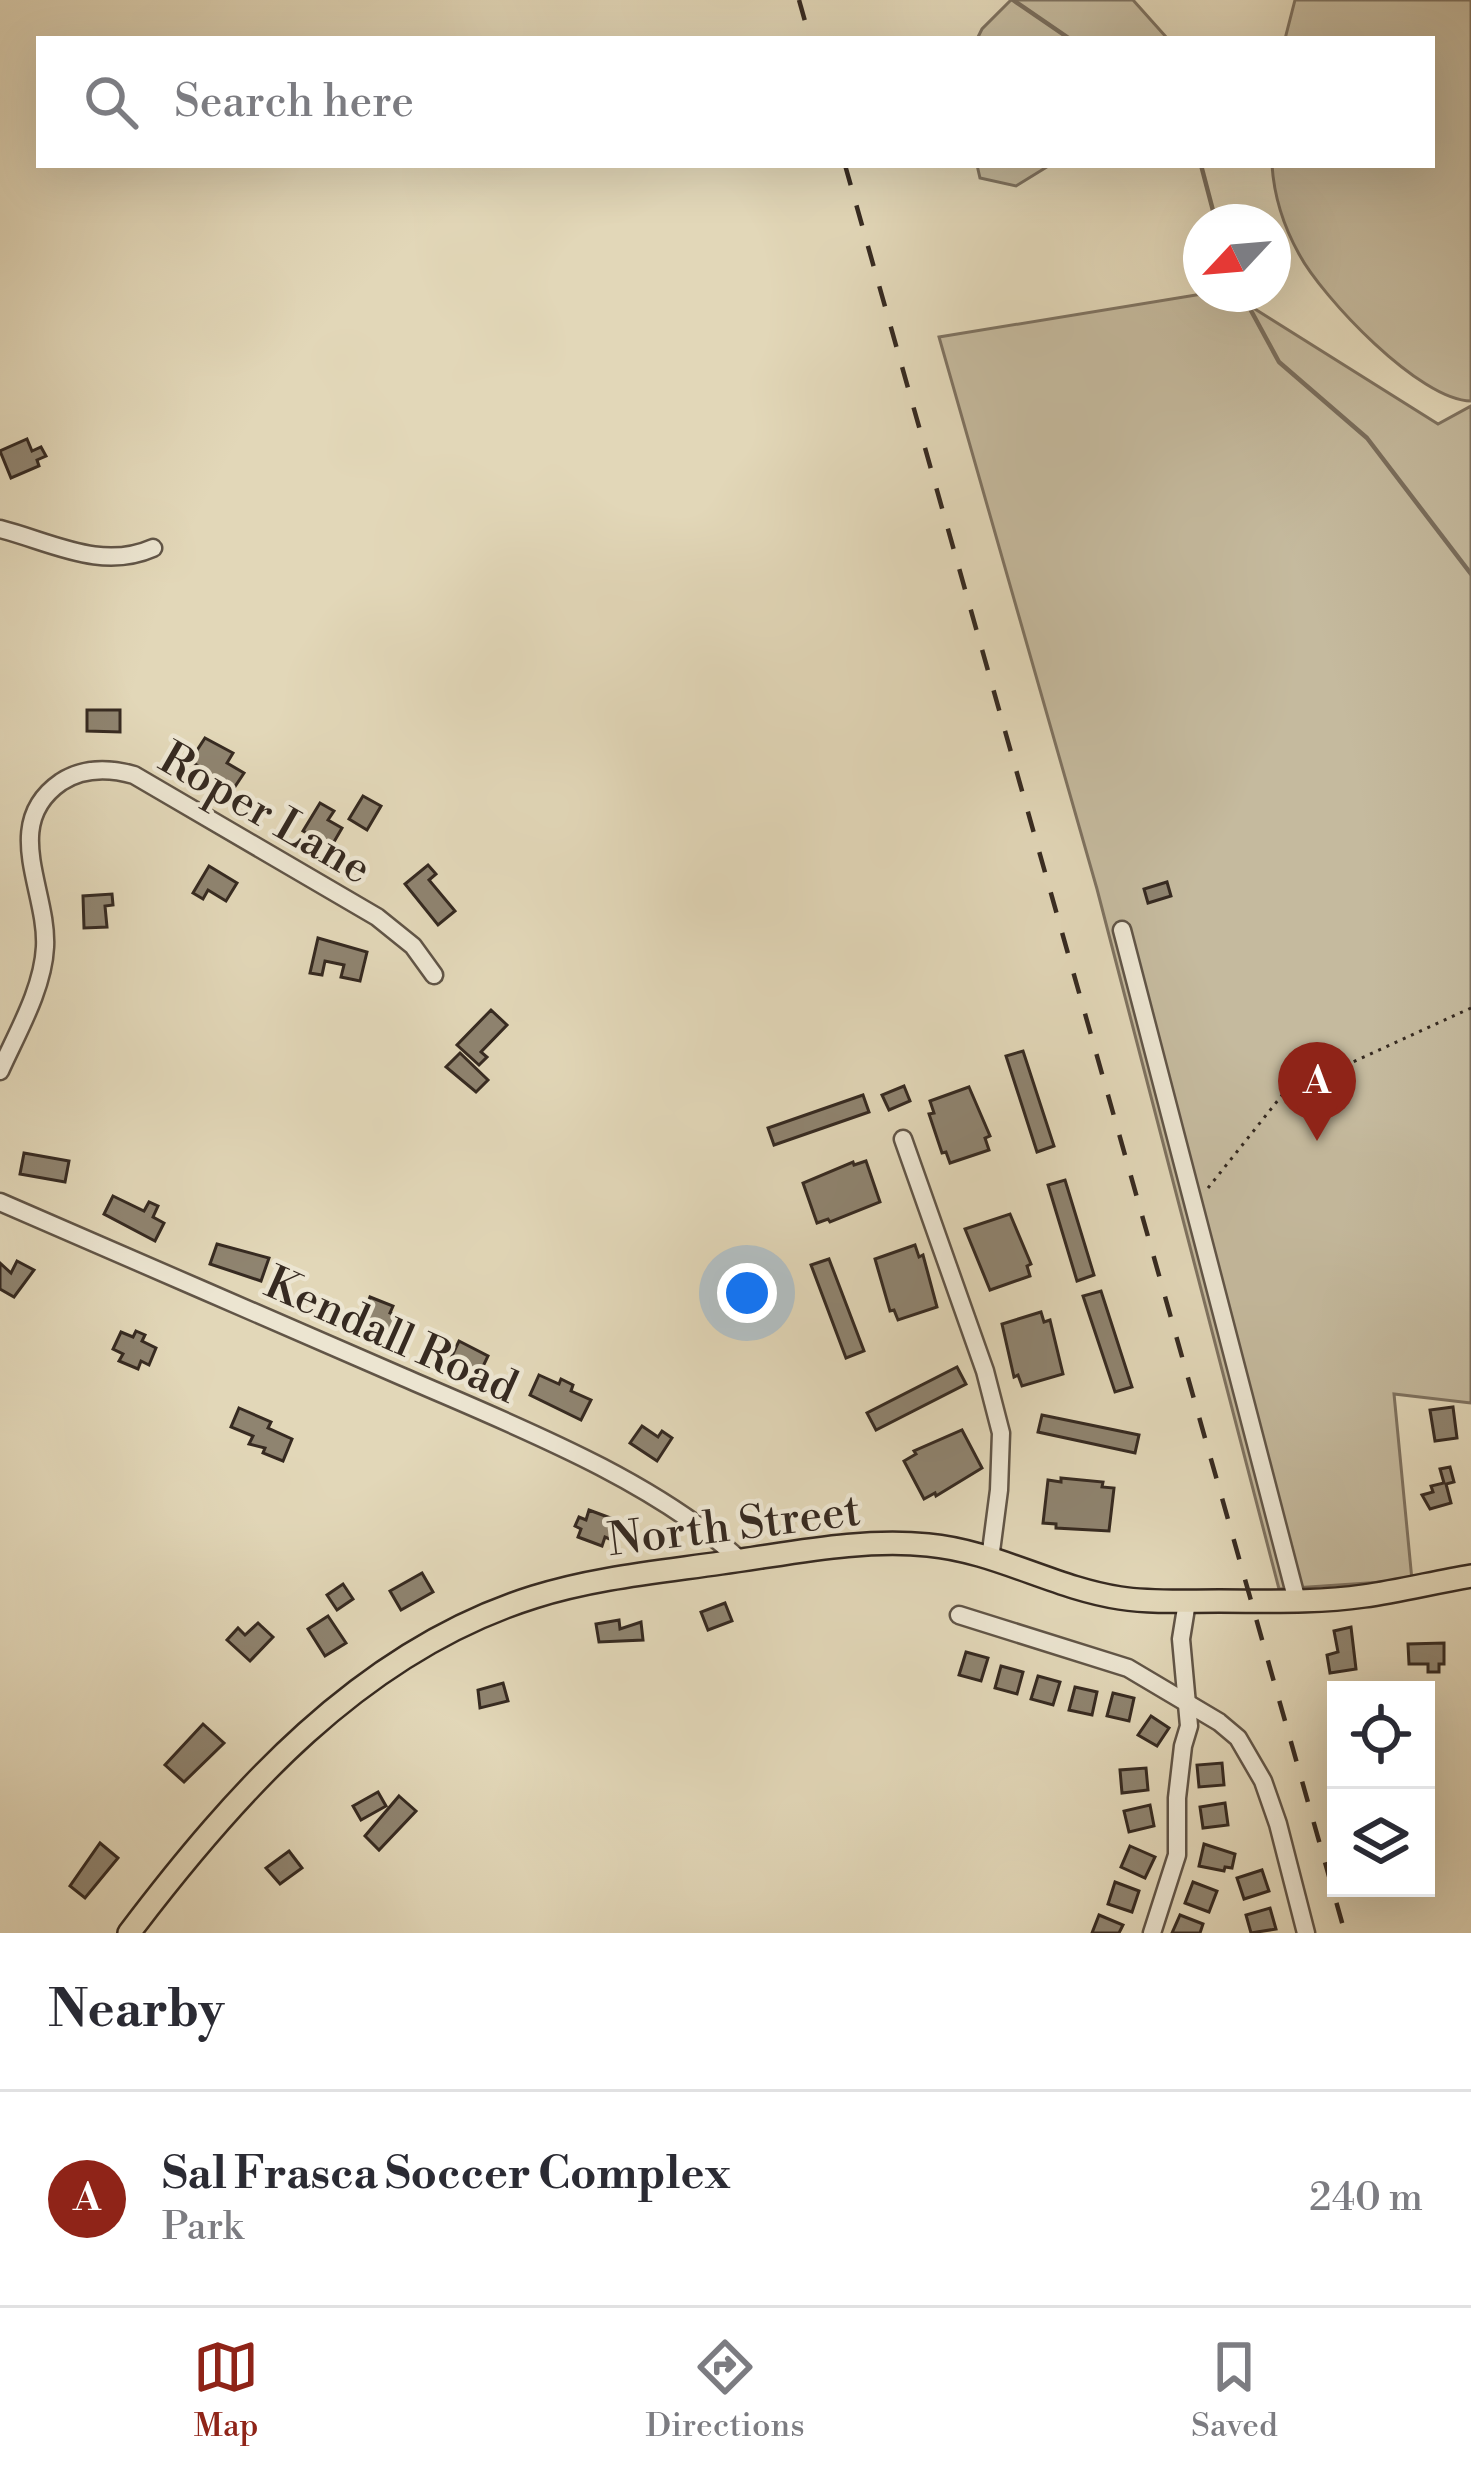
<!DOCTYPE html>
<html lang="en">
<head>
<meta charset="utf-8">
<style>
	:root { --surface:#fff; --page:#f2f2f3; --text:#2b2b33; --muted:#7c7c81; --line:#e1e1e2; --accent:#8f2418 }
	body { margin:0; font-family:"Libre Bodoni",serif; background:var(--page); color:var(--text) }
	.controls { position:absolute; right:36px; bottom:36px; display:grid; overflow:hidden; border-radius:0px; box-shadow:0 12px 48px #0002 }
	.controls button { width:108px; height:108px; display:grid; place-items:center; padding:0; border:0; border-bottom:3px solid var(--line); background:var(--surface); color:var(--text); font:60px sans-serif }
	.compass { position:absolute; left:1183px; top:204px; width:108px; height:108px; border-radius:50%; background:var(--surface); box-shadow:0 12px 48px #0002; rotate:244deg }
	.you { position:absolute; left:747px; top:1293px; width:42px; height:42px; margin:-30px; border:9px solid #fff; border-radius:50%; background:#1a73e8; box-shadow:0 0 0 18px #1a73e833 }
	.badge { display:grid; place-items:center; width:78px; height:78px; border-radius:50%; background:var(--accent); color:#fff; font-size:39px; font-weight:700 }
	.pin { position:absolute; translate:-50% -99px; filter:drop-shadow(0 3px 6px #0008) }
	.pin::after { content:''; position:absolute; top:63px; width:42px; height:36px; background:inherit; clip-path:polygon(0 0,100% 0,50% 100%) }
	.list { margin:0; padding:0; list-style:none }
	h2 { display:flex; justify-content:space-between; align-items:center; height:156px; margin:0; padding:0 48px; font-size:51px }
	h2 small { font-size:39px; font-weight:400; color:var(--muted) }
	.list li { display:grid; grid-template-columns:78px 1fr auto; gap:36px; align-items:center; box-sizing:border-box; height:216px; padding:0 48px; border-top:3px solid var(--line) }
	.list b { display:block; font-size:45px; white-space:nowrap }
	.list p { margin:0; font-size:39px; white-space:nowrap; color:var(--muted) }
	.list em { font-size:39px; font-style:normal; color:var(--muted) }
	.icon { flex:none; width:66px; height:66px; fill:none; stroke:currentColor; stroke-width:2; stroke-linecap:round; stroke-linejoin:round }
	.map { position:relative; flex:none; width:1471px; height:1933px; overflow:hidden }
	.search { position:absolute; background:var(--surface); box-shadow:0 12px 48px #0002; left:36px; right:36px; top:36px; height:132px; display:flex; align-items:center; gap:30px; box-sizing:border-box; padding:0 42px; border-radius:0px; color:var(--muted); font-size:45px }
	.sheet { height:372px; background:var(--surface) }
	nav { display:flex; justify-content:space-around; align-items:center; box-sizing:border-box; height:168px; border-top:3px solid var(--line); background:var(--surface); font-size:33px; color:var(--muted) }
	nav a { display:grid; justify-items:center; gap:6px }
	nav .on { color:var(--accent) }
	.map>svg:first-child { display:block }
	.green { fill:#c5ba9e; stroke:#7e7260; stroke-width:3 }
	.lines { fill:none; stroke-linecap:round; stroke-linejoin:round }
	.stream { stroke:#7a6e5d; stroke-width:4.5 }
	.building { fill:#8f8470; stroke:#362a21; stroke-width:3 }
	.minor-casing { stroke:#615547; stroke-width:21 }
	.major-casing { stroke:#362a21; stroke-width:26 }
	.path { stroke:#362a21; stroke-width:3; stroke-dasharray:3 6; stroke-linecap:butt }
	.minor { stroke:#ece5d1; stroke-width:16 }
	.major { stroke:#e2d7b8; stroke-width:21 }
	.rail { stroke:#362a21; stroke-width:4.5; stroke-dasharray:21 21; stroke-linecap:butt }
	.labels { text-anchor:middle; stroke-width:9; stroke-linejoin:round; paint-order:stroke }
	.street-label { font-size:45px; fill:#362a21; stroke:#ece5d1 }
</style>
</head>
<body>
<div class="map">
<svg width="1471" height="1933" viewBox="0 0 1471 1933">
	<rect width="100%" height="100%" fill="#e2d7b8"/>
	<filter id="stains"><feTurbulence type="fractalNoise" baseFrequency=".00167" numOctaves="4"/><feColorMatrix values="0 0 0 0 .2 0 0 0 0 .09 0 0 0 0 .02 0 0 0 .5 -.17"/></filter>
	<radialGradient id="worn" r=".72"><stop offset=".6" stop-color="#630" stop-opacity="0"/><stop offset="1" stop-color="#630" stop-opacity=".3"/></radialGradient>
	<g class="green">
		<polygon points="1011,0 1133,0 1167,38 977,39 982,29"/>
		<path d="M1295,0h176v401c-51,0 -149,-104 -172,-147 -15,-27 -25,-58 -27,-89h160v-126h-147z"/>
		<polygon points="977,165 1050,165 1016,186 980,178"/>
		<polygon points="1202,294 1231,294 1438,424 1471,406 1471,1403 1394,1394 1412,1580 1279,1589 1097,889 939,337"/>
	</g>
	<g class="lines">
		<g class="stream">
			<polyline points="1013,0 1070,39"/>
			<polyline points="1201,165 1216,222"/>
			<polyline points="1242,294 1279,362 1367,438 1471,574"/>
		</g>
	</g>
	<g class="building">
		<polygon points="27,439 32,451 41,447 46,456 37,460 39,466 11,478 0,451"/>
		<polygon points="87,710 120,710 120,732 87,731"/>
		<polygon points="205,738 233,753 227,763 244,773 232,791 212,782 207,771 190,761"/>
		<polygon points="363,796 381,806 367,830 349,819"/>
		<polygon points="320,803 334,811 328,820 342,828 331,847 303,831"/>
		<polygon points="428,865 436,874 429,880 455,911 438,925 405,884"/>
		<polygon points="209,866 237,883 226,901 208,890 203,899 193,893"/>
		<polygon points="1167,882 1171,896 1148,903 1144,889"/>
		<polygon points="112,894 113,905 105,906 107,927 84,928 83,896"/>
		<polygon points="318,938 367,952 360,981 341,977 344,965 325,961 322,975 310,973"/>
		<polygon points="491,1010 507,1025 481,1052 487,1057 479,1065 457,1045"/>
		<polygon points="1023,1051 1054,1146 1037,1152 1006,1056"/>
		<polygon points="460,1053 488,1080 476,1092 446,1067"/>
		<polygon points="904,1086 910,1101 889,1110 882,1095"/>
		<polygon points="969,1087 990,1136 985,1138 989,1150 950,1163 946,1152 942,1153 929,1114 934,1113 930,1101"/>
		<polygon points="863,1095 869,1112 774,1145 768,1128"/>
		<polygon points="24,1153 69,1161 65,1182 20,1174"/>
		<polygon points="866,1161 880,1202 830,1222 828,1219 817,1223 803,1183 853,1162 854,1165"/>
		<polygon points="1065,1180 1094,1275 1077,1281 1048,1185"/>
		<polygon points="113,1196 144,1211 149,1202 158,1206 153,1217 164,1223 155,1241 104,1214"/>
		<polygon points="1010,1214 1031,1264 1027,1266 1030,1276 990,1290 965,1229"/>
		<polygon points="217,1244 269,1258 261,1281 210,1264"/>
		<polygon points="915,1245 919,1257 923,1255 937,1307 898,1320 894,1310 890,1311 875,1259"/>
		<polygon points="829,1259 864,1351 846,1358 811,1265"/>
		<polygon points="17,1261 34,1270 14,1297 0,1289 0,1263 11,1273"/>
		<polygon points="1101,1291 1132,1387 1115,1392 1083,1296"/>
		<polygon points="370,1297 393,1306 390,1313 400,1317 391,1337 363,1325 371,1306 367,1305"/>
		<polygon points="1041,1312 1044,1322 1050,1320 1063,1374 1022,1386 1018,1375 1014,1377 1002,1324"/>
		<polygon points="136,1331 145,1335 142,1341 156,1348 149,1365 141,1361 138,1369 119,1361 123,1354 113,1349 121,1332 133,1337"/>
		<polygon points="459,1341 488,1356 479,1375 450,1360"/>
		<polygon points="957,1367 966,1384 876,1430 867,1413"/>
		<polygon points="539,1375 559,1384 561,1379 573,1385 571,1391 591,1400 581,1420 530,1395"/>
		<polygon points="1453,1407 1457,1438 1435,1441 1430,1410"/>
		<polygon points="239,1408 271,1422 268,1428 292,1439 283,1461 263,1453 265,1448 249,1444 253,1436 231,1427"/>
		<polygon points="1042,1415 1139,1435 1135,1453 1038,1432"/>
		<polygon points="642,1426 658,1437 662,1431 672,1438 657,1461 630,1443"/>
		<polygon points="962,1430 982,1468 936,1496 935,1493 924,1499 904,1461 916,1454 914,1451"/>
		<polygon points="1450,1467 1454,1482 1446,1484 1451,1503 1430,1509 1422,1495 1433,1492 1431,1486 1444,1483 1440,1469"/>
		<polygon points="1061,1478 1103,1482 1102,1487 1114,1488 1109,1531 1056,1528 1056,1524 1043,1523 1048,1480 1061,1482"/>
		<polygon points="589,1510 624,1523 617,1542 605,1537 602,1546 578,1537 581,1529 575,1526 579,1517 586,1520"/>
		<polygon points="422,1573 433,1592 401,1610 390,1591"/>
		<polygon points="343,1584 353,1599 337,1610 327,1595"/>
		<polygon points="725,1603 732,1621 708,1630 701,1612"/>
		<polygon points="328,1616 346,1643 325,1656 308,1629"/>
		<polygon points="619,1620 620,1629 641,1622 643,1640 599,1642 596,1624"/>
		<polygon points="258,1623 273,1637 250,1661 227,1640 238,1628 245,1635"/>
		<polygon points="1351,1627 1356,1669 1330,1673 1327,1655 1338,1652 1334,1631"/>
		<polygon points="1444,1643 1444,1664 1439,1664 1439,1672 1428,1672 1428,1664 1409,1664 1408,1644"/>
		<polygon points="966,1652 988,1658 981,1681 959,1675"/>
		<polygon points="1001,1666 1023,1672 1017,1694 995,1688"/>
		<polygon points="1038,1676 1060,1682 1053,1705 1031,1699"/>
		<polygon points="503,1683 508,1701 480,1708 478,1690"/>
		<polygon points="1075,1687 1097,1692 1092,1715 1069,1710"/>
		<polygon points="1113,1693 1134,1698 1129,1721 1107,1716"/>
		<polygon points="1151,1716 1169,1728 1157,1746 1138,1735"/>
		<polygon points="203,1724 224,1743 184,1782 165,1765"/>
		<polygon points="1222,1763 1224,1785 1199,1787 1197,1765"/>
		<polygon points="1146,1768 1148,1790 1122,1793 1120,1770"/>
		<polygon points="378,1792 386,1806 361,1820 353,1806"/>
		<polygon points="399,1796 416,1811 379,1850 365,1836"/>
		<polygon points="1225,1803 1228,1825 1203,1828 1200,1807"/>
		<polygon points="1150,1805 1154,1826 1129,1832 1124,1811"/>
		<polygon points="100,1843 118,1858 85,1898 70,1886"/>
		<polygon points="1204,1844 1235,1854 1232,1868 1225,1867 1224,1871 1199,1866"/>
		<polygon points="1130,1846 1155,1857 1145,1878 1121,1867"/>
		<polygon points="289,1851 302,1868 280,1884 266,1868"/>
		<polygon points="1262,1870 1269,1891 1244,1899 1237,1878"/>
		<polygon points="1115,1882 1139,1891 1132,1912 1108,1904"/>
		<polygon points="1193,1882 1217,1891 1209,1912 1185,1903"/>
		<polygon points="1270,1908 1276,1929 1251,1933 1246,1915"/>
		<polygon points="1099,1915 1123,1925 1119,1933 1092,1933"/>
		<polygon points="1180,1915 1203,1924 1200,1933 1172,1933"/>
	</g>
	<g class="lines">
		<g class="minor-casing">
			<g id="minor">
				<path d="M0,529c51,13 101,42 153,19"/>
				<polyline points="1122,930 1297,1601"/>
				<path d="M0,1071c17,-38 43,-82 45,-124 3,-57 -45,-123 16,-165 23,-15 48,-14 73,-7l243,142 36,29 21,29"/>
				<polyline points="903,1139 985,1371 1001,1433 999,1490 990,1559"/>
				<path d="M0,1202c134,58 269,117 403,175 110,48 250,102 337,183"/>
				<polyline points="959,1615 1128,1668 1219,1722 1238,1738 1263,1781 1278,1824 1306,1933"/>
				<polyline points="1152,1933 1177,1855 1177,1798 1183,1746 1189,1726 1181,1639 1187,1602"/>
			</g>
		</g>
		<g class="major-casing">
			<path id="major" d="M129,1933c106,-140 232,-282 405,-336 60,-19 124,-25 187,-34 68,-9 138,-25 207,-18 67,6 126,43 192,53 33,5 66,3 99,3 49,0 97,2 145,-5 36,-5 71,-14 107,-20"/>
		</g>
		<polyline class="path" points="1208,1188 1283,1094 1471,1008"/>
		<use href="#minor" class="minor"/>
		<use href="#major" class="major"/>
		<g class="rail">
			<polyline points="799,0 810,39"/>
			<polyline points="845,165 1345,1933"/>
		</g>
	</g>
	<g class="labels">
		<g class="street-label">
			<text transform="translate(266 812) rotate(30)" y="16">Roper Lane</text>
			<text transform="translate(392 1334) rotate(24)" y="16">Kendall Road</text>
			<text transform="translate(734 1524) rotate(-7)" y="16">North Street</text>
		</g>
	</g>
	<rect width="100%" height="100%" filter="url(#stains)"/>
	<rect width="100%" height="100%" fill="url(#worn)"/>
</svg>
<div class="controls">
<button><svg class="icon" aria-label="locate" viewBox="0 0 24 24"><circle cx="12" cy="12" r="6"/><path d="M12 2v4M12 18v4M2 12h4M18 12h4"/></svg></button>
<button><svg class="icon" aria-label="layers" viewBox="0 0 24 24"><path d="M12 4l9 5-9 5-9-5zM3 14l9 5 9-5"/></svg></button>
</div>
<svg class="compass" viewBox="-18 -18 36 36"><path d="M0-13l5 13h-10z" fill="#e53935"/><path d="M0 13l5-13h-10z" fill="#7c7c81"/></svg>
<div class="you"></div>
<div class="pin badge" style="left:1317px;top:1141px">A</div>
<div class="search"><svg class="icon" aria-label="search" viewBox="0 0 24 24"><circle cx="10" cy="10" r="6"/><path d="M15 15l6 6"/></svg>Search here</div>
</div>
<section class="sheet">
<h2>Nearby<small></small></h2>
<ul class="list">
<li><span class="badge">A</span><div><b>Sal Frasca Soccer Complex</b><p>Park</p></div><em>240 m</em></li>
</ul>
</section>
<nav>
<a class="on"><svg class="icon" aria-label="map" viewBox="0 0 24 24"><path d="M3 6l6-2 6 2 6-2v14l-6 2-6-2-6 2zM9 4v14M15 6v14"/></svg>Map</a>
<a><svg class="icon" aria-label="directions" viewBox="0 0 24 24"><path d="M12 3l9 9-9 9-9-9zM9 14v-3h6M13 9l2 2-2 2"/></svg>Directions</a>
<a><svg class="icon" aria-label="saved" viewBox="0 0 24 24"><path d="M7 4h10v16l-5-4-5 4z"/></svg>Saved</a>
</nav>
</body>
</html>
